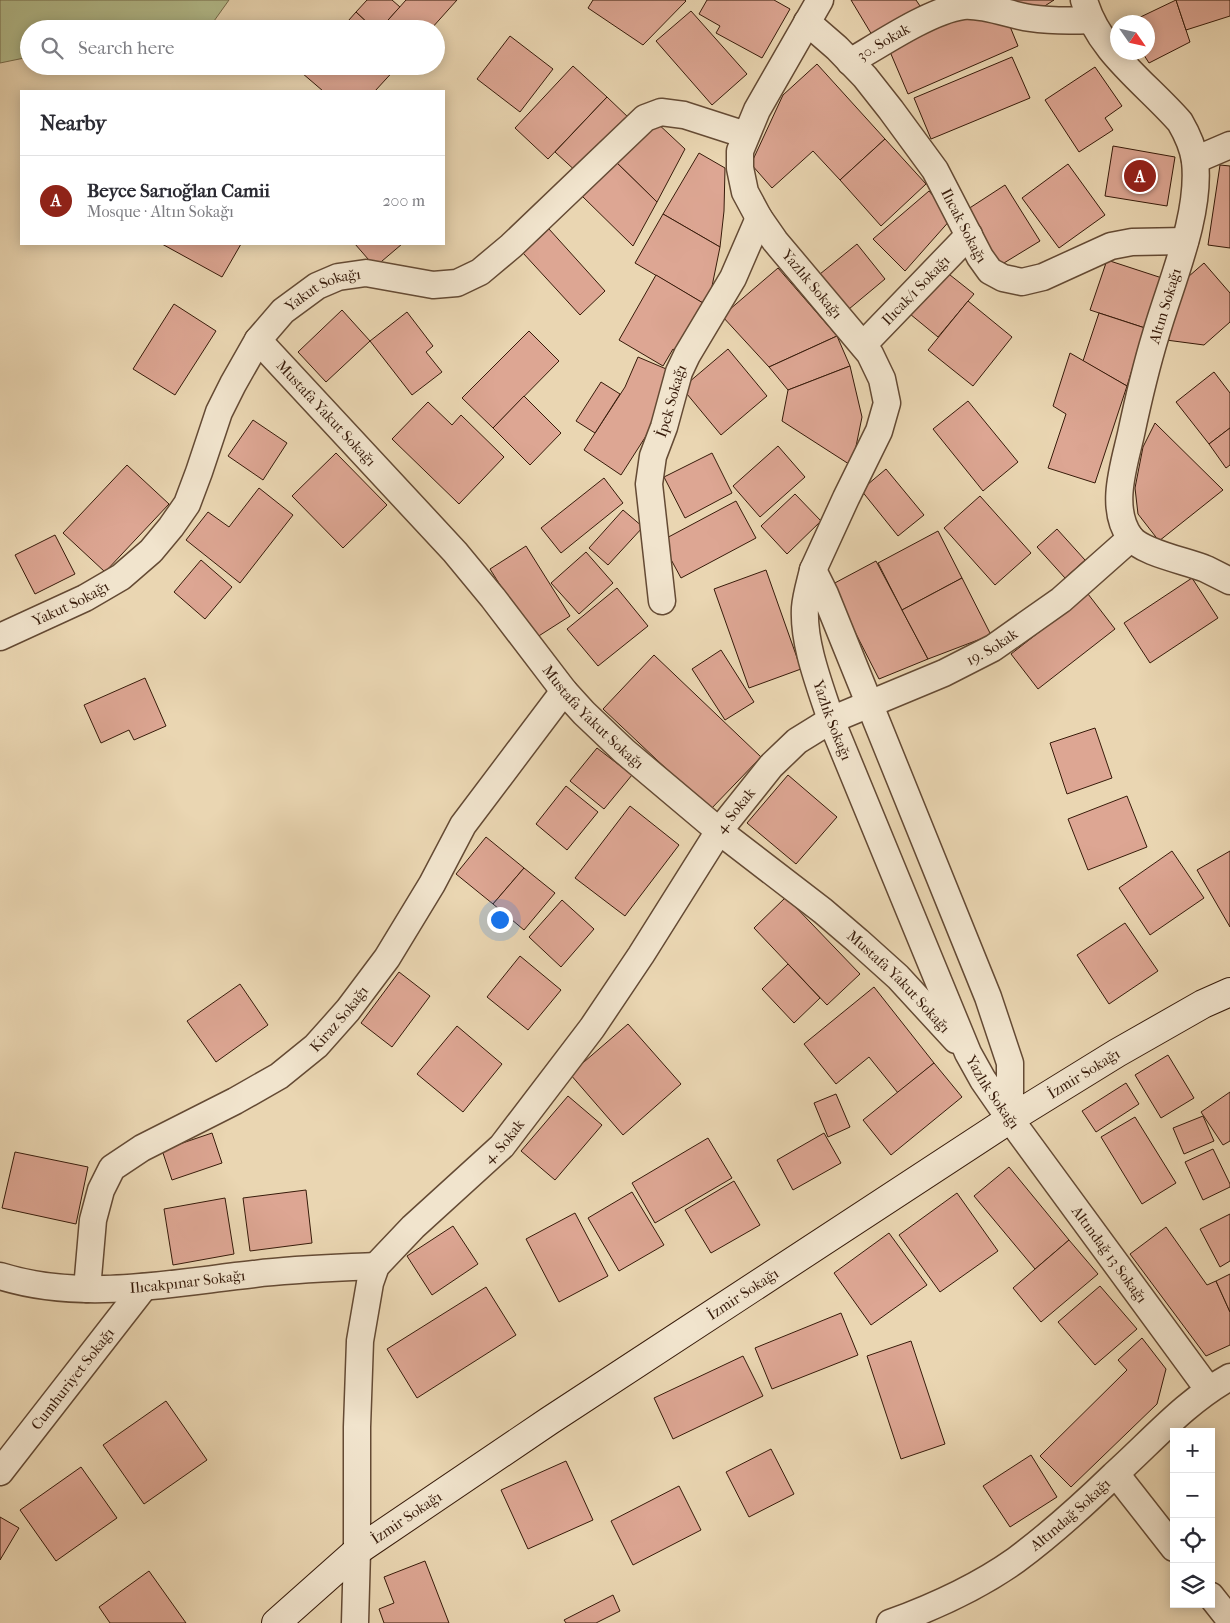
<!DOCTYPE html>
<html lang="en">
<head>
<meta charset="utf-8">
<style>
	:root { --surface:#fff; --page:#f2f2f3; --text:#2b2b33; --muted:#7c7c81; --line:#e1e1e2; --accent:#8f2418 }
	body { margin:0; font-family:"IM FELL French Canon",serif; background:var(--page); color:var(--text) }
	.controls { position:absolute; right:15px; bottom:15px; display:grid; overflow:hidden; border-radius:0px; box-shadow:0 2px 12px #0003 }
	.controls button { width:45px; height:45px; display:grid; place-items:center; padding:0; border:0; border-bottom:1px solid var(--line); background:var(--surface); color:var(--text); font:25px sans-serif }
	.compass { position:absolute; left:1110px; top:15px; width:45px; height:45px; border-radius:50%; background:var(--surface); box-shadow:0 2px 12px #0003; rotate:124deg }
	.you { position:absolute; left:499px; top:919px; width:18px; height:18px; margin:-12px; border:4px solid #fff; border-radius:50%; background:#1a73e8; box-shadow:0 0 0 8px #1a73e833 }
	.badge { display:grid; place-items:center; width:32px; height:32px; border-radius:50%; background:var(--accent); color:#fff; font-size:16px; font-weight:700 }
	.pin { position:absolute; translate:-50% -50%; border:2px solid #fff; box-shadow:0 1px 5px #0006 }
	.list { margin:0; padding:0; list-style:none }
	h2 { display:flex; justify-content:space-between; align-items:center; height:65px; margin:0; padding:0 20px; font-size:21px }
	h2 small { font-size:16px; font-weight:400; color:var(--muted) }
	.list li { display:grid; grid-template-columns:32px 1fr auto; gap:15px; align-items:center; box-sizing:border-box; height:90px; padding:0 20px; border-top:1px solid var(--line) }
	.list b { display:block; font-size:19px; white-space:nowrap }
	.list p { margin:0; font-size:16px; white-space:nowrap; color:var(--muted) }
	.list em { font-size:16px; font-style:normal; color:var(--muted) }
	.icon { flex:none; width:28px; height:28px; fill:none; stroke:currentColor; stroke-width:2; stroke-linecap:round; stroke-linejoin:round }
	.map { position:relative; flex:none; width:1230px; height:1623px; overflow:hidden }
	.search { position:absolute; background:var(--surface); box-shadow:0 2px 12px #0003; left:20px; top:20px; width:425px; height:55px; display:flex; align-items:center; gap:12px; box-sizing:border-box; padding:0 18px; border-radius:28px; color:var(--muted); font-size:19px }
	.panel { position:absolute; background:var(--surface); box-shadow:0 2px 12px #0003; left:20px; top:90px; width:425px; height:155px; border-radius:0px }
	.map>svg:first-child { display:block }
	.green { fill:#b4be8e; stroke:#766c4c }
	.building { fill:#dda693; stroke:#371b0a }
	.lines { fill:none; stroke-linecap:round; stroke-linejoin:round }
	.street-casing { stroke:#644a34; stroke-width:29 }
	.secondary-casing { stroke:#371b0a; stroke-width:30 }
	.street { stroke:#f1e4cd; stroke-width:26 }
	.secondary { stroke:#f1e4cd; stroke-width:28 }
	.labels { text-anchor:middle; stroke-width:4; stroke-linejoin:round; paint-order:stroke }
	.street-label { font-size:15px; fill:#371b0a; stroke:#f1e4cd }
</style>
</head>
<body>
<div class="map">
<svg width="1230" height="1623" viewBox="0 0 1230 1623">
	<rect width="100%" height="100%" fill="#ead6b2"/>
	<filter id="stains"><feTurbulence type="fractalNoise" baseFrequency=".004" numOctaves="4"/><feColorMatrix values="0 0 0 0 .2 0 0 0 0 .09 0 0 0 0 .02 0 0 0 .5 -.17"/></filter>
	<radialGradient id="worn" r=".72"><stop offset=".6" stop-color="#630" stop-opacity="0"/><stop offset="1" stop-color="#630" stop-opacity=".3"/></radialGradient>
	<polygon class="green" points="0,0 229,0 214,21 172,29 29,29 29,57 0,63"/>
	<g class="building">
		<polygon points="367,0 392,0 400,7 380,29 374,29 356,12"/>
		<polygon points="406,0 457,0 431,29 380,29"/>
		<polygon points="593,0 685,0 686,1 643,45 588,8"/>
		<polygon points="707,0 774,0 790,9 762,58 716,33 720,26 699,14"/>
		<polygon points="851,0 916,0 920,6 872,35"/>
		<polygon points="1000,0 1054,0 1037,11"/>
		<polygon points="1176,0 1190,42 1149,63 1142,52 1148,52 1148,22 1130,22"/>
		<polygon points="1176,0 1230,0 1230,16 1186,30"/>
		<polygon points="691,11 747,74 712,105 656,41"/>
		<polygon points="356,12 374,29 341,29"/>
		<polygon points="965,14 1009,24 1018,46 908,94 888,47"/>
		<polygon points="510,36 553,69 520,112 477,79"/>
		<polygon points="1012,57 1030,98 931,139 914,98"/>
		<polygon points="817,64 885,139 840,180 813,151 772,188 751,164 783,95"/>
		<polygon points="308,66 398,66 375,91 323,91 302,73"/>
		<polygon points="573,66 607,97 548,159 515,128"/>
		<polygon points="1095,67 1122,106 1105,118 1113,130 1079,152 1045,100"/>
		<polygon points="607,97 630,119 579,174 555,152"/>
		<polygon points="655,121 685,149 657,202 615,161"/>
		<polygon points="885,139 926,184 881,226 840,180"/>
		<polygon points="1113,146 1175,157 1167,206 1105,196"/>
		<polygon points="699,153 725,168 724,211 720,247 663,214"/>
		<polygon points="615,161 657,202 633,246 581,195"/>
		<polygon points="1068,164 1105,215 1059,248 1022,198"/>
		<polygon points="1220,165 1230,166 1230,248 1208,245"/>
		<polygon points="1005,185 1040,241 999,266 965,211"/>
		<polygon points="929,191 952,218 905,271 873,239"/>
		<polygon points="663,214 720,247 708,306 635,263"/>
		<polygon points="549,229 605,291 580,315 523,253"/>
		<polygon points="162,244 241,244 222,277"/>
		<polygon points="355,244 402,244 375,267"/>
		<polygon points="857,244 885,279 849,309 820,274"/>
		<polygon points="1107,260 1162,278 1145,328 1090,310"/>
		<polygon points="1204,263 1230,293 1230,322 1204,345 1166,340 1180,284"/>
		<polygon points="778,268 837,336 769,367 722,316"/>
		<polygon points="945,271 974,294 938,337 910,314"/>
		<polygon points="656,275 708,306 680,354 673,349 663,366 619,340"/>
		<polygon points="968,301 1012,337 973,386 928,350"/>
		<polygon points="174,304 216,331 175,395 133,369"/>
		<polygon points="342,310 370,341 326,382 298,352"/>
		<polygon points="407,312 433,346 426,352 442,372 412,395 370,341"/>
		<polygon points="1099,313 1145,328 1127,386 1083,361"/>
		<polygon points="529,331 559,361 493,428 462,398"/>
		<polygon points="837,336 850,366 788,390 769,367"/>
		<polygon points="728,349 767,396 721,435 682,388"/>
		<polygon points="1070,353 1127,386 1095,483 1048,468 1066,414 1053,406"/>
		<polygon points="638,357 671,371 662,411 621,475 584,450 625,387"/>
		<polygon points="850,366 862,417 852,466 782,421 788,390"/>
		<polygon points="1214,372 1230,393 1230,428 1209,444 1176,402"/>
		<polygon points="601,382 620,394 595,433 576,421"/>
		<polygon points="524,396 561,433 530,465 493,428"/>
		<polygon points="968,401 1018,462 983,491 933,429"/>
		<polygon points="428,402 452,425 461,415 504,457 459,504 392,439"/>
		<polygon points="253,420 287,443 263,480 228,456"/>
		<polygon points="1155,423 1223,490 1159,541 1138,514 1135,488 1143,447"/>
		<polygon points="1230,428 1230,465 1226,468 1209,444"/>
		<polygon points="778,446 805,477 760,517 733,486"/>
		<polygon points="336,453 387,505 343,548 292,496"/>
		<polygon points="712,453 732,493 685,518 664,477"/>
		<polygon points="127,465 169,504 105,572 63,533"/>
		<polygon points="886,469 924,515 898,536 861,490"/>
		<polygon points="604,478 623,503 561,553 541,528"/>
		<polygon points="259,488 293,515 240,583 186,540 208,512 229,527"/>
		<polygon points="795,494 821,521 787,554 761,526"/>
		<polygon points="980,496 1031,553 995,585 944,528"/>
		<polygon points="736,501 756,538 681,578 661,541"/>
		<polygon points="623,510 643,527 608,565 589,548"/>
		<polygon points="1057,529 1085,560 1065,578 1037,547"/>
		<polygon points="938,531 962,578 902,610 878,563"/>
		<polygon points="55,535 75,574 35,594 15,555"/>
		<polygon points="526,546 570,616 534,639 490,569"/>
		<polygon points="586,552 613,583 579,614 551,583"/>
		<polygon points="201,560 232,587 205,619 174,592"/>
		<polygon points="876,561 928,659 879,679 831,585"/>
		<polygon points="766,570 801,669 749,688 714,589"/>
		<polygon points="962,578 991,635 928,659 902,610"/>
		<polygon points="1192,578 1218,618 1150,663 1124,623"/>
		<polygon points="617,588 648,626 598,666 567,629"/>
		<polygon points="1088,594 1115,629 1038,689 1011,654"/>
		<polygon points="721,650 754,702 725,720 692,669"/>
		<polygon points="654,655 761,757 710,810 603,709"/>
		<polygon points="145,678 166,726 134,740 129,730 101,743 84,705"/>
		<polygon points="1095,728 1112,778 1067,794 1050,743"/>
		<polygon points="597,748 632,775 604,809 570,781"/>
		<polygon points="788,775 837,817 796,864 747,823"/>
		<polygon points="566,786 598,812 567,850 536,824"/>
		<polygon points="1127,796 1147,847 1088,870 1068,819"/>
		<polygon points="630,806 679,845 625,916 575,878"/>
		<polygon points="486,837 524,868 493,904 456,874"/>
		<polygon points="1172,851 1204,898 1150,935 1119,888"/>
		<polygon points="1230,851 1230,927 1197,870"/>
		<polygon points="524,868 555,893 524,930 493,904"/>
		<polygon points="786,897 860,974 827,1005 754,928"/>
		<polygon points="562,900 594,929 561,967 529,937"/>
		<polygon points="1125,923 1158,971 1109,1004 1077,955"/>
		<polygon points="520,956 561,990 528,1030 487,997"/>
		<polygon points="788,964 820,998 794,1023 762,989"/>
		<polygon points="399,972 430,996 392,1047 361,1023"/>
		<polygon points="240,984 268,1025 216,1062 187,1021"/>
		<polygon points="874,987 934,1063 898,1093 869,1057 836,1084 804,1044"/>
		<polygon points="628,1024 681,1084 623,1135 570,1074"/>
		<polygon points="457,1026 502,1064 463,1112 417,1074"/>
		<polygon points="1168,1055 1194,1098 1161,1118 1135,1075"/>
		<polygon points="934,1063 962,1097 891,1155 863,1120"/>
		<polygon points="1126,1083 1139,1104 1096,1132 1082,1111"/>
		<polygon points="1230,1092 1230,1141 1223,1145 1201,1112"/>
		<polygon points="836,1094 850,1127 828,1137 814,1103"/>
		<polygon points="568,1096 602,1125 555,1180 521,1151"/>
		<polygon points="1203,1116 1214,1141 1184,1154 1173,1128"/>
		<polygon points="1135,1117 1176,1183 1142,1204 1101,1137"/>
		<polygon points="212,1133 222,1163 172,1180 162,1150"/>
		<polygon points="824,1133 841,1163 793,1190 777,1160"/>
		<polygon points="708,1138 732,1178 655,1223 632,1183"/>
		<polygon points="1213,1149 1230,1184 1230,1187 1203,1200 1185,1162"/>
		<polygon points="15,1152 88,1167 76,1224 2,1208"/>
		<polygon points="1009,1167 1069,1240 1035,1269 974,1196"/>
		<polygon points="734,1181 760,1225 711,1253 685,1210"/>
		<polygon points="306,1190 312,1243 250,1251 243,1198"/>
		<polygon points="632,1192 664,1245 619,1271 588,1218"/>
		<polygon points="957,1193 998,1251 940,1292 899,1235"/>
		<polygon points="225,1198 234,1254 173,1265 164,1209"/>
		<polygon points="575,1213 608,1276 559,1302 526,1239"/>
		<polygon points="1230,1214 1230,1261 1220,1267 1200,1229"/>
		<polygon points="453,1226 478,1264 432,1295 407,1256"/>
		<polygon points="1166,1227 1207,1285 1216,1281 1230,1312 1230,1345 1206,1356 1130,1254"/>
		<polygon points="889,1233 927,1285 871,1325 834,1273"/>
		<polygon points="1069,1240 1098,1274 1041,1322 1013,1288"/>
		<polygon points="1230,1274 1230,1312 1216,1281"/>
		<polygon points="1100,1286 1137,1329 1095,1365 1058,1322"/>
		<polygon points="486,1287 516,1335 417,1398 387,1349"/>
		<polygon points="841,1313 858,1355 772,1389 755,1348"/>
		<polygon points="1142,1338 1166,1369 1157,1404 1071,1487 1040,1456 1127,1370 1118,1360"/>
		<polygon points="911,1341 945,1444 901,1459 867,1356"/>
		<polygon points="743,1356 763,1396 673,1439 654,1398"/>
		<polygon points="166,1401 207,1460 144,1504 103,1445"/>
		<polygon points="771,1449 794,1494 749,1517 726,1472"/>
		<polygon points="1031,1455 1057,1497 1010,1527 983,1486"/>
		<polygon points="566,1461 593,1520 528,1549 501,1490"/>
		<polygon points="81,1467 117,1518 56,1561 20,1510"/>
		<polygon points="679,1486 701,1530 633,1565 611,1521"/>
		<polygon points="0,1517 19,1528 0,1560"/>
		<polygon points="425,1561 449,1623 384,1623 379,1609 394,1603 384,1577"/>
		<polygon points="149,1571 186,1623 110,1623 99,1607"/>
		<polygon points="613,1595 620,1611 596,1623 566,1623 564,1620"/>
	</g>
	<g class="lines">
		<g class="street-casing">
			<g id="street">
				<path d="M1084,0c14,51 63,84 96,122 7,12 13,25 15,39 6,54 -24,121 -39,173 -10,33 -18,67 -25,100 -7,31 -22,74 -1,103 12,16 57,24 76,32 8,4 16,8 24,12"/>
				<path id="s1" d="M807,22l30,26 28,29 26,33 44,60 45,87 10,14 13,7 19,4 21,-5 68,-31 21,-4 53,-1"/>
				<path id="s2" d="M850,62c29,-17 81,-52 113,-56 20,-2 47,9 67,12 20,3 41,3 61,2"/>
				<polyline points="1195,160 1230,145"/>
				<path id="s3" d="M258,340l197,212 38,46 71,93 20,22 40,38 95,80 104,80 35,30 40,36 58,63"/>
				<path id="s4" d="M863,345l106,-110"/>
				<polyline points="813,570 846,498 879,431 887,403 882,379 870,354 775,241 759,218 745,192 740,168 740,151 757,110 820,0"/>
				<path id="s5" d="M662,601l-13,-117 4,-28 11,-29 15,-55 8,-17 46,-77 26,-60"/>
				<path id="s6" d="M0,637l85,-39 36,-21 30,-26 20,-24 16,-23 12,-32 20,-60 14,-28 25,-44 25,-29 34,-25 21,-9 28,-4 67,12 24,-2 23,-11 31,-26 134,-128 16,-6 23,3 62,20"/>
				<path id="s7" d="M1010,1119v-56l-22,-66 -163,-403 -12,-24c-3,13 -7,25 -8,38 -2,36 15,78 26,112l137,333 15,27 27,39 198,270"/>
				<path id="s8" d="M0,1276c82,26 171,7 254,-2 41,-5 81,-6 122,-8"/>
				<path id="s9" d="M87,1289l6,-69 8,-30 11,-22 30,-20 93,-47 44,-25 37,-30 32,-36 39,-52 45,-74 31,-59 101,-134"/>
				<path id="s10" d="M0,1472l144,-185"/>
				<polyline points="1116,1474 1174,1548"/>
				<polyline points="1211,1596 1230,1620"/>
				<path id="s11" d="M355,1623l2,-72v-124l3,-86 10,-58 6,-17 37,-39 89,-81 90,-118 49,-73 78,-124 52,-65 26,-25 34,-21 113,-47 49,-25 68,-48 70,-62"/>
				<path id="s12" d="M890,1623c44,-16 88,-36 126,-63 35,-26 67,-55 98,-85 38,-34 71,-73 116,-98"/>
			</g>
		</g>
		<g class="secondary-casing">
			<g id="secondary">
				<path id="s13" d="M276,1623l81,-72 192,-130 461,-302 107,-66 86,-49 27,-12"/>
			</g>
		</g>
		<use href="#street" class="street"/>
		<use href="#secondary" class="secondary"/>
	</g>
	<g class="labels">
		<g class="street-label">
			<text dy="5" stroke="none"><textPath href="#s2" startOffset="39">30. Sokak</textPath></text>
			<text dy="5" stroke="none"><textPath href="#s1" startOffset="259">Ilıcak Sokağı</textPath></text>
			<text transform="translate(812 284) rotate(50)" y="5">Yazlık Sokağı</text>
			<text dy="5" stroke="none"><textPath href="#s4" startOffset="76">Ilıcak/1 Sokağı</textPath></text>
			<text dy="5" stroke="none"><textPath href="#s6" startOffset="498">Yakut Sokağı</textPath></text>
			<text transform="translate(1165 306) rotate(-73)" y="5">Altın Sokağı</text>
			<text dy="5" stroke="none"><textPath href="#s5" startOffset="204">İpek Sokağı</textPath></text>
			<text dy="5" stroke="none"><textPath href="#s3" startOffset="100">Mustafa Yakut Sokağı</textPath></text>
			<text dy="5" stroke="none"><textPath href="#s6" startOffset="78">Yakut Sokağı</textPath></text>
			<text dy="5" stroke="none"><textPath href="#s11" startOffset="1252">19. Sokak</textPath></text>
			<text dy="5" stroke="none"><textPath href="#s3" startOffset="505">Mustafa Yakut Sokağı</textPath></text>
			<text dy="5" stroke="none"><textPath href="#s7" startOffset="742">Yazlık Sokağı</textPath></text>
			<text dy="5" stroke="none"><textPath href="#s11" startOffset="942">4. Sokak</textPath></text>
			<text dy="5" stroke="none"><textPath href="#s3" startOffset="910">Mustafa Yakut Sokağı</textPath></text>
			<text dy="5" stroke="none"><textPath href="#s9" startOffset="399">Kiraz Sokağı</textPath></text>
			<text dy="5" stroke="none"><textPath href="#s13" startOffset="978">İzmir Sokağı</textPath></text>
			<text dy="5" stroke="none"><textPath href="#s7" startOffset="1148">Yazlık Sokağı</textPath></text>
			<text dy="5" stroke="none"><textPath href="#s11" startOffset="538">4. Sokak</textPath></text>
			<text dy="5" stroke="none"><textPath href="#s7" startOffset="1348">Altındağ 13 Sokağı</textPath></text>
			<text dy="5" stroke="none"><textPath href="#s8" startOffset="189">Ilıcakpınar Sokağı</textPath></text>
			<text dy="5" stroke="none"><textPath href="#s13" startOffset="572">İzmir Sokağı</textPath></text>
			<text dy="5" stroke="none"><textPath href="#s10" startOffset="118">Cumhuriyet Sokağı</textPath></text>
			<text dy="5" stroke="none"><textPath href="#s12" startOffset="212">Altındağ Sokağı</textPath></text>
			<text dy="5" stroke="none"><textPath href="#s13" startOffset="168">İzmir Sokağı</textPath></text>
		</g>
	</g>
	<rect width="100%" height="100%" filter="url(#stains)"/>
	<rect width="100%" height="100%" fill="url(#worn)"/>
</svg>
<div class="controls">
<button>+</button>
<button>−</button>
<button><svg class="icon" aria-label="locate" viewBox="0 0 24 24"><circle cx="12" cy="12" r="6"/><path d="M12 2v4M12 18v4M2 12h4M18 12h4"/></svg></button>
<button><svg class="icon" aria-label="layers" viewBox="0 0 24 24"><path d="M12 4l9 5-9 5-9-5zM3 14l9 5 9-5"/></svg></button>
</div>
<svg class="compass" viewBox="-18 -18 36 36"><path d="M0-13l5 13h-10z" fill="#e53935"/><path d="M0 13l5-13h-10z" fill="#7c7c81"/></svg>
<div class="you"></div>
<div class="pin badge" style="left:1140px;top:176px">A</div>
<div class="search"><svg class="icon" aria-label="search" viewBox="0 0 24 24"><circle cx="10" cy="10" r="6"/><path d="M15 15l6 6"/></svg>Search here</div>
<section class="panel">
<h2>Nearby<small></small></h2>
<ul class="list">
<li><span class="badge">A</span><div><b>Beyce Sarıoğlan Camii</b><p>Mosque · Altın Sokağı</p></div><em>200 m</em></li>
</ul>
</section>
</div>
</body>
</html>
